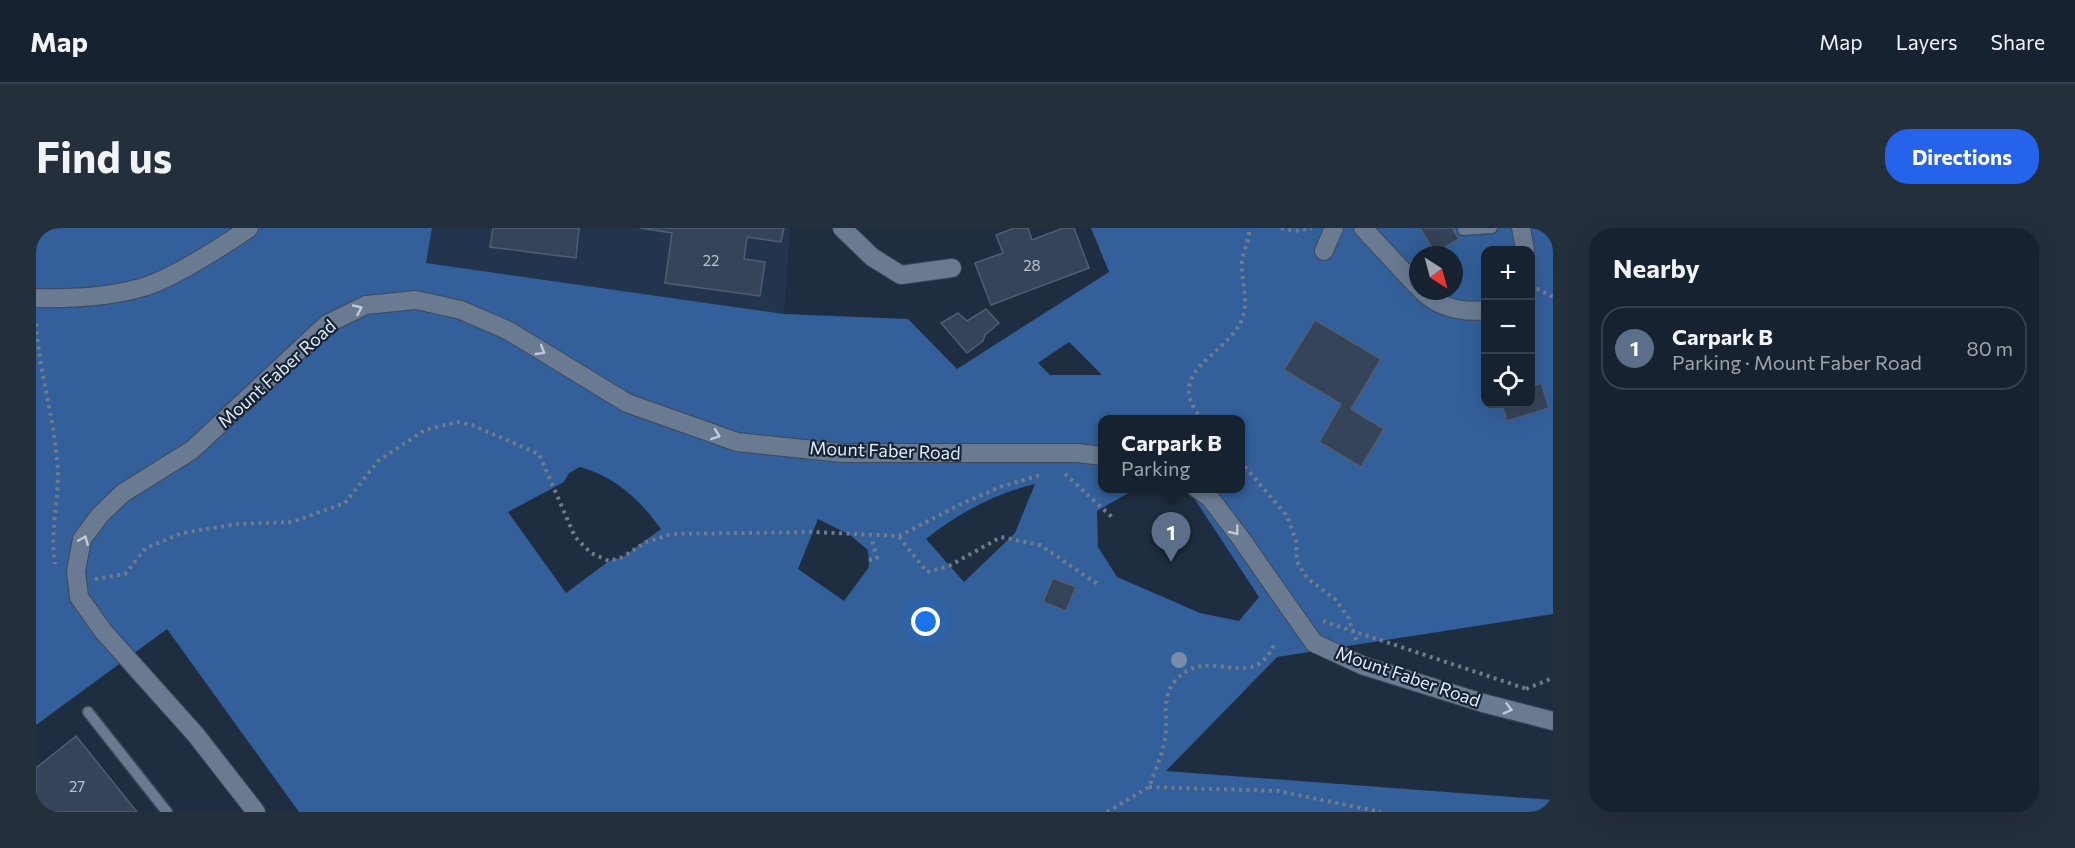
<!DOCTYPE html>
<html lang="en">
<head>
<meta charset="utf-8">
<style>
	:root { --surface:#172230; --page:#242f3c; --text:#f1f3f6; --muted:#9ea4ab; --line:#363f4c; --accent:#2563eb }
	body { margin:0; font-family:Commissioner,sans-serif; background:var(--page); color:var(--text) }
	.controls { position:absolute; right:18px; top:18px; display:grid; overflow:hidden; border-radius:12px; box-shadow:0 6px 24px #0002 }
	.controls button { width:54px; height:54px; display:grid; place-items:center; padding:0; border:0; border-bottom:2px solid var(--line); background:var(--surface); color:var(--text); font:30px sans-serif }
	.compass { position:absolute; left:1373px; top:18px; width:54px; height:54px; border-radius:50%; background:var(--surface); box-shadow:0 6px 24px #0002; rotate:144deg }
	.you { position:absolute; left:890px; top:394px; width:21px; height:21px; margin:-15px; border:4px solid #fff; border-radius:50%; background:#1a73e8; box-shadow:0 0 0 9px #1a73e833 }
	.badge { display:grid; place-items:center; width:39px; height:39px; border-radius:50%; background:var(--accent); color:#fff; font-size:20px; font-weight:700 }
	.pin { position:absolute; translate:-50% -50px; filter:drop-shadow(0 2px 3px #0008) }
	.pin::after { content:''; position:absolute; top:32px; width:21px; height:18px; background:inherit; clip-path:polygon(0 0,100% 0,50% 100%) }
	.popup { position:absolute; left:1062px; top:187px; width:147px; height:78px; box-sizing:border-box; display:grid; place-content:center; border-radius:12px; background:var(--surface); filter:drop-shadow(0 2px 4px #0005); font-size:20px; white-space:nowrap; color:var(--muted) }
	.popup b { font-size:22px; color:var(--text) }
	.popup::after { content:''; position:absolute; left:50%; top:100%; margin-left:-12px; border:12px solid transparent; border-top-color:var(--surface) }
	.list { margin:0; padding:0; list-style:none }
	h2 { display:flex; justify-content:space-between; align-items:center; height:78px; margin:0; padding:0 24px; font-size:26px }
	h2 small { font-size:20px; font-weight:400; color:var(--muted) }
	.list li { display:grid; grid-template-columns:39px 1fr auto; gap:18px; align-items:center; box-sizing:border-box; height:84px; margin:0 12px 12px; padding:0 12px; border:2px solid var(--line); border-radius:24px }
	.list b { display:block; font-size:22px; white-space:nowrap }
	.list p { margin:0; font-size:20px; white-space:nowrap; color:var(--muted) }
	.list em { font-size:20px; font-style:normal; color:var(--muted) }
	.icon { flex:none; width:33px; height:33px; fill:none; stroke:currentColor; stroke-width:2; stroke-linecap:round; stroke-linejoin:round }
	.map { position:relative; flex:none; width:1517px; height:584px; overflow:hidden; border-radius:24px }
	header { display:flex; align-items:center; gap:36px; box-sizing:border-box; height:84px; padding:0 30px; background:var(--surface); border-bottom:2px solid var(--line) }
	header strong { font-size:28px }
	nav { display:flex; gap:33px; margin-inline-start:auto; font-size:21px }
	.intro { display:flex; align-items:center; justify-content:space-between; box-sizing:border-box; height:144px; padding:0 36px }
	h1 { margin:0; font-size:42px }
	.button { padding:15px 27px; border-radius:24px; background:var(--accent); color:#fff; font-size:21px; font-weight:700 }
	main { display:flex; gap:36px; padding:0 36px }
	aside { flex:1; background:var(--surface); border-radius:24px; box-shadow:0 6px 24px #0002 }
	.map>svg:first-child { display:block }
	.built { fill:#23354e }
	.forest { fill:#335f9a; fill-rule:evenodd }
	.building { fill:#354459; stroke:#4f5e74; stroke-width:1.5 }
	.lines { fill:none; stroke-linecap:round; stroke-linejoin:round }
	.lane-casing { stroke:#3d4959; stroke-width:13 }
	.street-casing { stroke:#3d4959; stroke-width:20 }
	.path { stroke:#707b8c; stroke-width:4; stroke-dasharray:3 4.5; stroke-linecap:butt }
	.lane { stroke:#6a7a90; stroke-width:10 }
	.street { stroke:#6a7a90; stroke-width:18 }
	.tree { fill:#788ca7 }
	.oneway { stroke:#bfcada }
	.labels { text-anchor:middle; stroke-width:4.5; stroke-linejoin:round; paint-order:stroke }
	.number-label { font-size:15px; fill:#b8c2d1 }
	.street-label { font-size:18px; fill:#e3ecf9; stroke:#152335 }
</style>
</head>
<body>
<header>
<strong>Map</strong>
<nav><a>Map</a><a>Layers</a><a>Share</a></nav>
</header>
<div class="intro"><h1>Find us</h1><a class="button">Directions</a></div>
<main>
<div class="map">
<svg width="1517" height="584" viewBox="0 0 1517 584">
	<rect width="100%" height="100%" fill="#1f2d40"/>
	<polygon class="built" points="396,0 754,0 748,86 390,35"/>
	<path class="forest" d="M0,0h396l-6,35 358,51 124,5 49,50 152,-97 -18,-44h462v386l-276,43 -111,114 387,29v12h-1254l-132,-183 -131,96zM1450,22h44v154h-44zM1382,27h36v36h-36zM1033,114l33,33h-52l-12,-12zM1066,192h138v68l-72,1 22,3 69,105 -20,24 -39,-8 -83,-36 -19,-30 -1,-36 40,-23h-35zM544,239c36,10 60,33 81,62l-38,28 -14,4 -43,32 -58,-81 56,-30 5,-9zM999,256l-20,49 -51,49 -38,-43c32,-26 70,-46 109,-55zM782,291l32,16 18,15 1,17 -25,34 -46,-32z"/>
	<g class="building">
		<polygon points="457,0 543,0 540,30 454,19"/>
		<polygon points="604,0 748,0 745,14 711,9 708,31 729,34 724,68 629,55 636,5"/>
		<polygon points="978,0 992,0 996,12 1027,0 1038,0 1053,40 955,77 939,35 967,25 960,7"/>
		<polygon points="1384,0 1416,0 1423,11 1399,25"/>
		<polygon points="950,81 963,95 949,107 947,113 931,125 905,95 922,85 931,93"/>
		<polygon points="1279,92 1345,131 1315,181 1348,201 1325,239 1283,214 1305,176 1248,142"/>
		<polygon points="1505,155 1513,180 1471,193 1466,176 1494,176 1494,159"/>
		<polygon points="1017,350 1040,359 1030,383 1007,374"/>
		<polygon points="40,508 101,584 4,584 0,578 0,540"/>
	</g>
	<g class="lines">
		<g class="lane-casing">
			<g id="lane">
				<polyline points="1427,2 1456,0"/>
				<polyline points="52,484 131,584"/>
			</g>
		</g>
		<g class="street-casing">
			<g id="street">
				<polyline points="806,0 836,29 865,47 916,40"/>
				<polyline points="1327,0 1382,59"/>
				<polyline points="1485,0 1489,22"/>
				<polyline points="1288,23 1298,0"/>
				<path d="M1386,63c18,17 39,22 64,19"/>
				<path d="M0,70c36,1 76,-1 111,-12 29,-10 76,-40 102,-58"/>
				<polyline points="1160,260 1174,270 1203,308 1278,415 1328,438 1447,475 1517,493"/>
				<polyline points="220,584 160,507 67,403 43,369 40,343 46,311 64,287 87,265 156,222 291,96 330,77 380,72 425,82 473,103 591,175 701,214 806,225 1041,225 1066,228"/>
			</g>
		</g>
		<g class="path">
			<polyline points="1245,0 1259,3 1276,0"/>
			<polyline points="1494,57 1517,69"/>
			<path d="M0,96c3,46 17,89 21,136 4,35 -8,69 -2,104"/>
			<path d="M1167,192c-43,-49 24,-63 39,-101 8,-20 -2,-39 0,-59 2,-11 8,-21 7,-32"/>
			<polyline points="1204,233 1251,288 1260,313 1261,334 1271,350 1300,372 1312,389 1321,414"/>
			<polyline points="1029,246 1077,290"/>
			<polyline points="863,309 891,344 913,338 965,309 1004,317 1063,357"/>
			<polyline points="833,332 841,330 835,309"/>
			<polyline points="59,351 89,346 110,320 146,305 202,296 256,294 309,275 342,233 389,202 421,194 436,197 503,226 539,309 555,325 573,333 587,329 610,314 636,306 777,304 863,308 925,276 964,259 1004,247"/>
			<polyline points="1287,393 1491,461"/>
			<polyline points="1490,461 1517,450"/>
			<polyline points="1113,559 1242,563 1345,584"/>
			<path d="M1071,584l42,-25c5,-14 12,-29 15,-43 6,-22 -5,-43 11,-63 33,-39 77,15 99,-37"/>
		</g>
		<use href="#lane" class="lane"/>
		<use href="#street" class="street"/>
	</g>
	<circle class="tree" cx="1143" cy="432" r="8"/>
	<defs><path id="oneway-chevron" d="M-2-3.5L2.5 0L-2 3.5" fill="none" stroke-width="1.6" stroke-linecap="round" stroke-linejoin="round" transform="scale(1.5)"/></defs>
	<g class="oneway">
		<use href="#oneway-chevron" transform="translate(322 81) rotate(-25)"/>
		<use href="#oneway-chevron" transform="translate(505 123) rotate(31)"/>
		<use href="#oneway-chevron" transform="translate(680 207) rotate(20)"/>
		<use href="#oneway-chevron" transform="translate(1199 303) rotate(52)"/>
		<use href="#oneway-chevron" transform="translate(48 312) rotate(-67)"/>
		<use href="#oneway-chevron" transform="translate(1472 481) rotate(15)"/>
	</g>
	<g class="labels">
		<g class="number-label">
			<text x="675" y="38">22</text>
			<text x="996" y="43">28</text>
			<text x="41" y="564">27</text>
		</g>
		<g class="street-label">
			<text transform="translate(241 146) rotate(-42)" y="6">Mount Faber Road</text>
			<text transform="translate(849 223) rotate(2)" y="6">Mount Faber Road</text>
			<text transform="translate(1372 449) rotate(19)" y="6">Mount Faber Road</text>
		</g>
	</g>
</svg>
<div class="controls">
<button>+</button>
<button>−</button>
<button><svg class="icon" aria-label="locate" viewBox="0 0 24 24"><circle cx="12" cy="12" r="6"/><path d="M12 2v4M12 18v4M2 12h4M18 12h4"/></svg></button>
</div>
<svg class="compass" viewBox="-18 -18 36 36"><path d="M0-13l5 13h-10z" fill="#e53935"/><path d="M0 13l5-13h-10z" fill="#9ea4ab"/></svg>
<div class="you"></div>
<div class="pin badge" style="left:1135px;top:334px;background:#5c6f8a">1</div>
<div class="popup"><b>Carpark B</b>Parking</div>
</div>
<aside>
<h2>Nearby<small></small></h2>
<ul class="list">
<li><span class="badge" style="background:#5c6f8a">1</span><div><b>Carpark B</b><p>Parking · Mount Faber Road</p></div><em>80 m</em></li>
</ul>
</aside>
</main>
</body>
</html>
